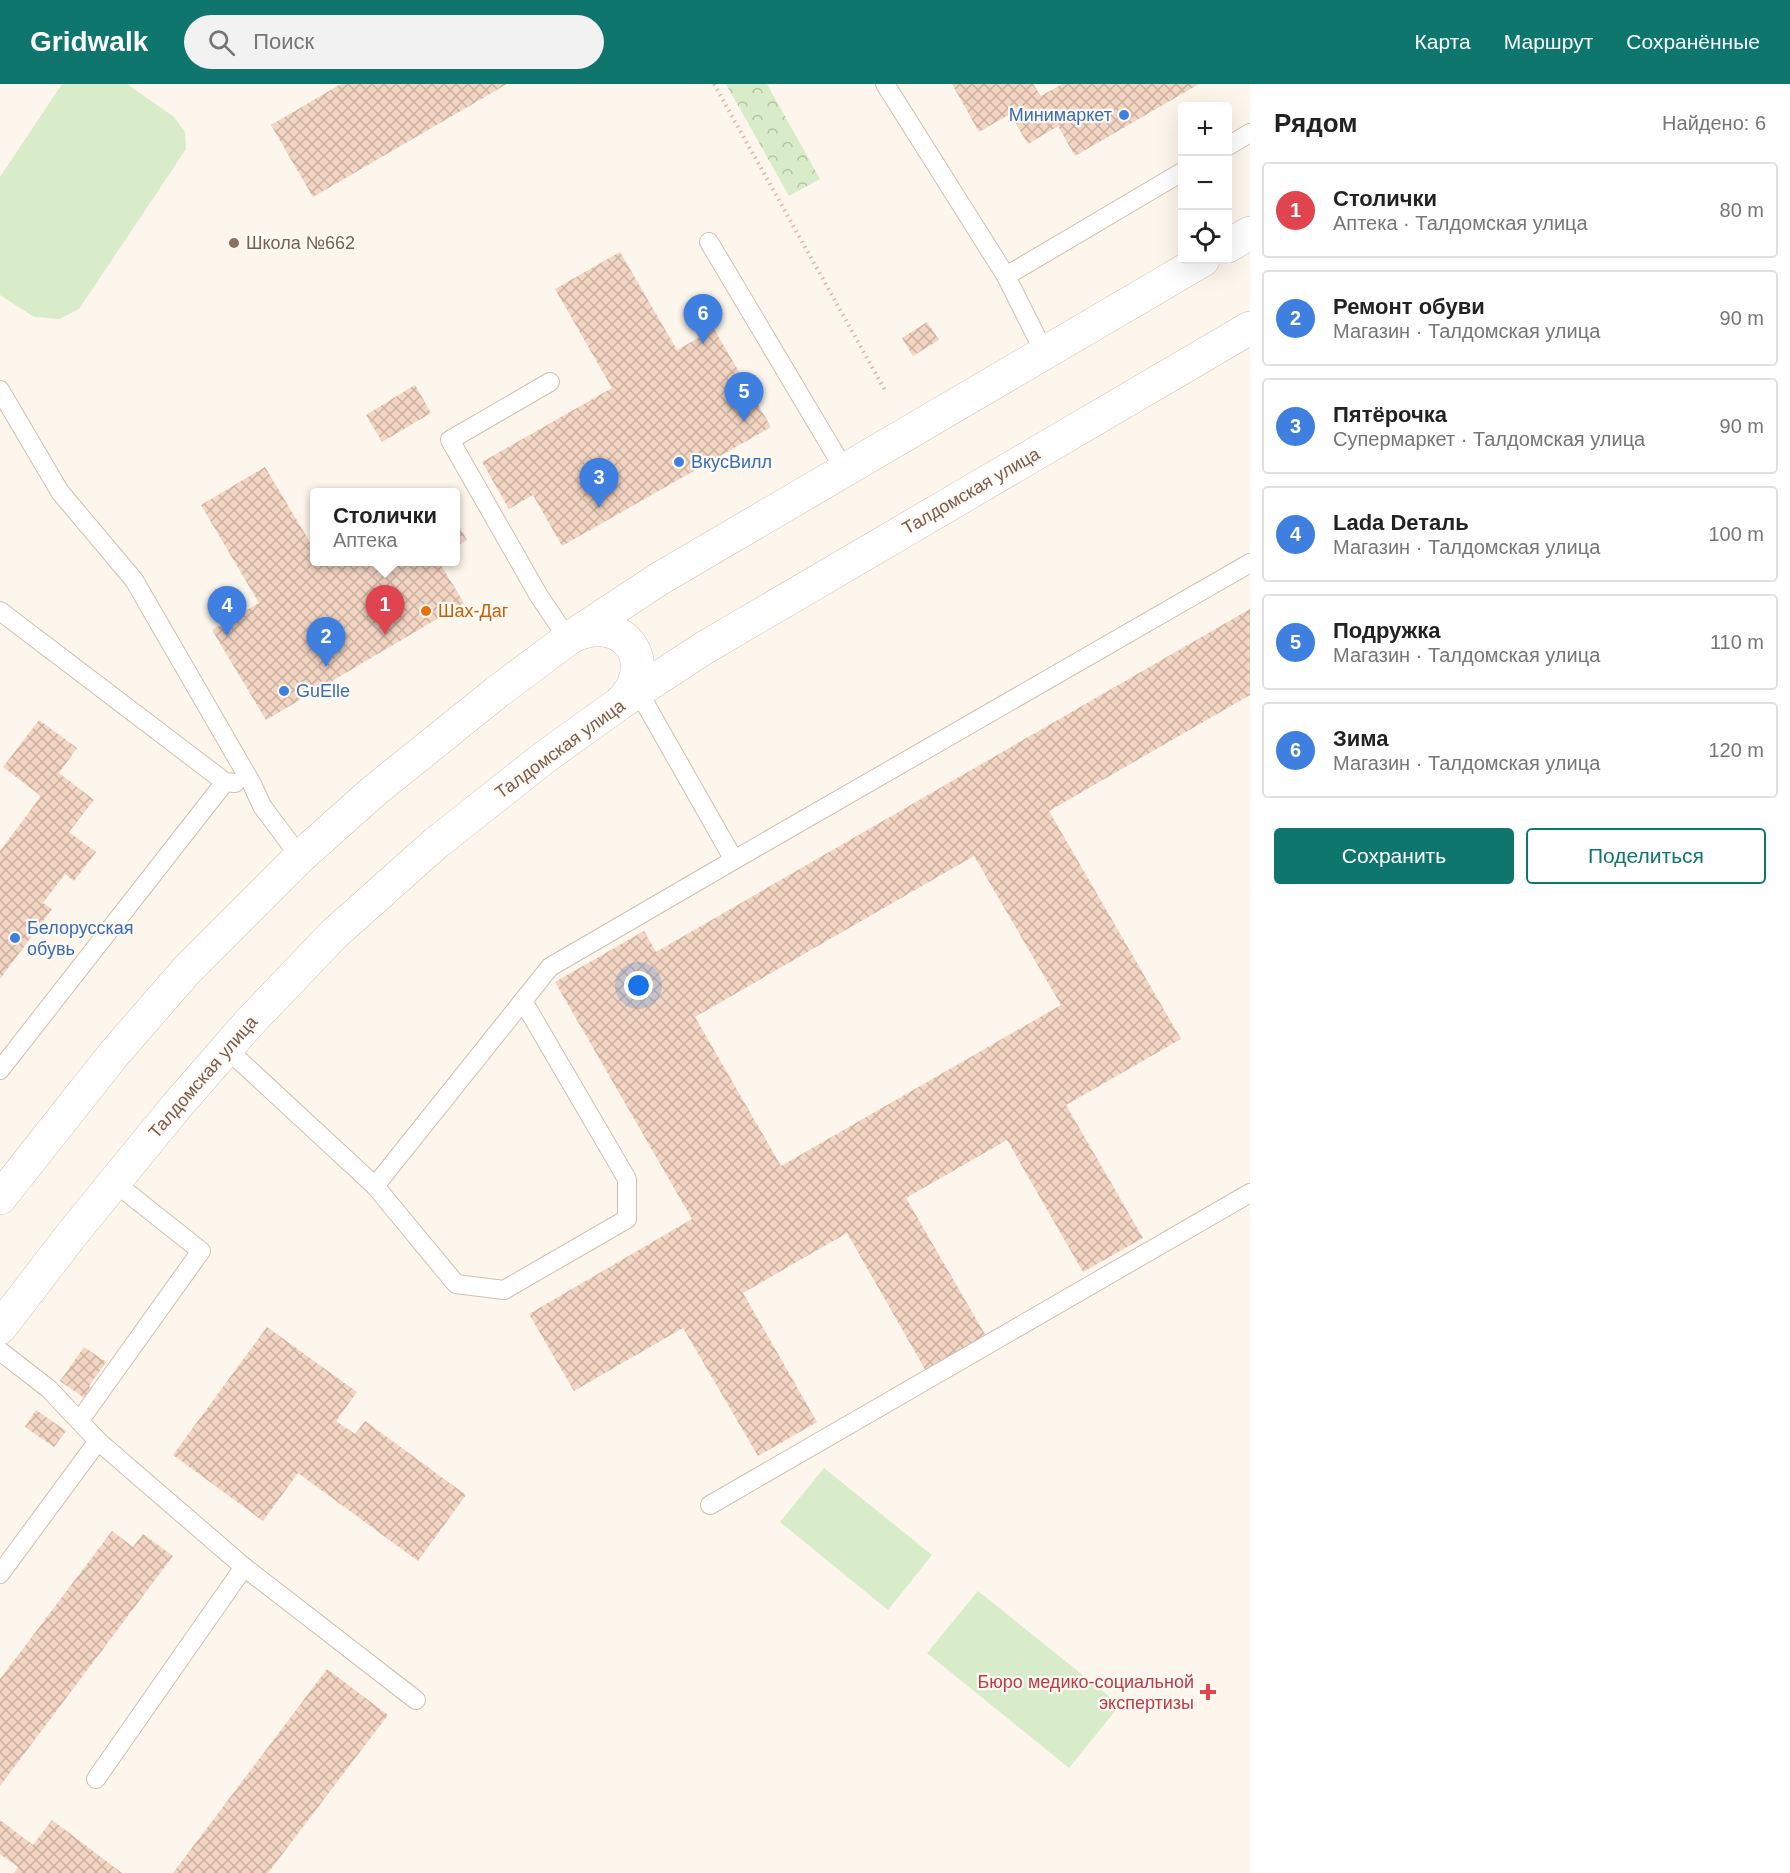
<!DOCTYPE html>
<html lang="ru">
<head>
<meta charset="utf-8">
<style>
	:root { --surface:#fff; --page:#f2f2f2; --text:#222; --muted:#767676; --line:#e0e0e0; --accent:#0f766e }
	body { margin:0; font-family:Arial,sans-serif; background:var(--page); color:var(--text) }
	.controls { position:absolute; right:18px; top:18px; display:grid; overflow:hidden; border-radius:6px; box-shadow:0 6px 24px #0002 }
	.controls button { width:54px; height:54px; display:grid; place-items:center; padding:0; border:0; border-bottom:2px solid var(--line); background:var(--surface); color:var(--text); font:30px sans-serif }
	.you { position:absolute; left:639px; top:902px; width:21px; height:21px; margin:-15px; border:4px solid #fff; border-radius:50%; background:#1a73e8; box-shadow:0 0 0 9px #1a73e833 }
	.badge { display:grid; place-items:center; width:39px; height:39px; border-radius:50%; background:var(--accent); color:#fff; font-size:20px; font-weight:700 }
	.pin { position:absolute; translate:-50% -50px; filter:drop-shadow(0 2px 3px #0008) }
	.pin::after { content:''; position:absolute; top:32px; width:21px; height:18px; background:inherit; clip-path:polygon(0 0,100% 0,50% 100%) }
	.popup { position:absolute; left:310px; top:404px; width:150px; height:78px; box-sizing:border-box; display:grid; place-content:center; border-radius:6px; background:var(--surface); filter:drop-shadow(0 2px 4px #0005); font-size:20px; white-space:nowrap; color:var(--muted) }
	.popup b { font-size:22px; color:var(--text) }
	.popup::after { content:''; position:absolute; left:50%; top:100%; margin-left:-12px; border:12px solid transparent; border-top-color:var(--surface) }
	.list { margin:0; padding:0; list-style:none }
	h2 { display:flex; justify-content:space-between; align-items:center; height:78px; margin:0; padding:0 24px; font-size:26px }
	h2 small { font-size:20px; font-weight:400; color:var(--muted) }
	.list li { display:grid; grid-template-columns:39px 1fr auto; gap:18px; align-items:center; box-sizing:border-box; height:96px; margin:0 12px 12px; padding:0 12px; border:2px solid var(--line); border-radius:6px }
	.list b { display:block; font-size:22px; white-space:nowrap }
	.list p { margin:0; font-size:20px; white-space:nowrap; color:var(--muted) }
	.list em { font-size:20px; font-style:normal; color:var(--muted) }
	.actions { display:flex; gap:12px; padding:18px 24px }
	.actions a { flex:1; padding:14px 0; border:2px solid var(--accent); border-radius:6px; text-align:center; font-size:21px; color:var(--accent) }
	.actions .main { background:var(--accent); color:#fff }
	.icon { flex:none; width:33px; height:33px; fill:none; stroke:currentColor; stroke-width:2; stroke-linecap:round; stroke-linejoin:round }
	.map { position:relative; flex:none; width:1250px; height:1789px; overflow:hidden }
	header { display:flex; align-items:center; gap:36px; box-sizing:border-box; height:84px; padding:0 30px; background:var(--accent); color:#fff }
	header strong { font-size:28px }
	nav { display:flex; gap:33px; margin-inline-start:auto; font-size:21px }
	.search { width:420px; height:54px; background:var(--page); display:flex; align-items:center; gap:15px; box-sizing:border-box; padding:0 21px; border-radius:33px; color:var(--muted); font-size:22px }
	main { display:flex }
	aside { flex:1; background:var(--surface) }
	.map>svg:first-child { display:block }
	.grass { fill:#d8ecc9 }
	.park { fill:url(#park-crowns) }
	.building { fill:url(#building-cross-hatch); fill-rule:evenodd }
	.lines { fill:none; stroke-linecap:round; stroke-linejoin:round }
	.service-casing { stroke:#d1beb0; stroke-width:20 }
	.tertiary-casing { stroke:#d1beb0; stroke-width:34 }
	.secondary-casing { stroke:#d6c0b0; stroke-width:34 }
	.path { stroke:#d9b8a5; stroke-width:4; stroke-dasharray:1.5 4.5; stroke-linecap:butt }
	.service { stroke:#fff; stroke-width:18 }
	.tertiary { stroke:#fff; stroke-width:33 }
	.secondary { stroke:#fff; stroke-width:33 }
	.shop-dot { fill:#3f7fe0; stroke:#fffaf3; stroke-width:2 }
	.education-dot { fill:#8d6e63; stroke:#fffaf3; stroke-width:2 }
	.food-dot { fill:#e8710a; stroke:#fffaf3; stroke-width:2 }
	.health-dot { fill:#e0444e; stroke:#fffaf3; stroke-width:2 }
	.labels { text-anchor:middle; stroke-width:4.5; stroke-linejoin:round; paint-order:stroke }
	.shop-label { font-size:18px; fill:#366cbe; stroke:#fffaf3; text-anchor:start }
	.education-label { font-size:18px; fill:#785e54; stroke:#fffaf3; text-anchor:start }
	.street-label { font-size:18px; fill:#7a5c4d; stroke:#fffaf3 }
	.food-label { font-size:18px; fill:#c56008; stroke:#fffaf3; text-anchor:start }
	.health-label { font-size:18px; fill:#be3a42; stroke:#fffaf3; text-anchor:end }
</style>
</head>
<body>
<header>
<strong>Gridwalk</strong>
<div class="search"><svg class="icon" aria-label="search" viewBox="0 0 24 24"><circle cx="10" cy="10" r="6"/><path d="M15 15l6 6"/></svg>Поиск</div>
<nav><a>Карта</a><a>Маршрут</a><a>Сохранённые</a></nav>
</header>
<main>
<div class="map">
<svg width="1250" height="1789" viewBox="0 0 1250 1789">
	<defs>
		<pattern id="park-crowns" width="20" height="18" patternUnits="userSpaceOnUse" patternTransform="scale(1.5)"><rect width="20" height="18" fill="#d8ecc9"/><path d="M2 6a3 3 0 1 1 6 0M12 15a3 3 0 1 1 6 0" fill="none" stroke="#b4c2a5"/></pattern>
		<pattern id="building-cross-hatch" width="8" height="8" patternUnits="userSpaceOnUse" patternTransform="scale(1.5)"><rect width="8" height="8" fill="#f3d5c3"/><path d="M0 0l8 8M0 8l8-8" fill="none" stroke="#cab0a1"/></pattern>
	</defs>
	<rect width="100%" height="100%" fill="#fdf6ec"/>
	<g class="grass">
		<polygon points="62,0 127,0 174,33 185,48 186,65 79,225 59,235 34,233 0,211 0,93"/>
		<polygon points="824,1384 932,1471 888,1526 780,1438"/>
		<polygon points="978,1507 1120,1621 1069,1684 927,1569"/>
	</g>
	<polygon class="park" points="726,0 767,0 820,95 789,112"/>
	<g class="building">
		<polygon points="341,0 507,0 313,113 271,41"/>
		<polygon points="952,0 1033,0 1041,12 1062,0 1199,0 1075,72 1058,42 1028,60 1010,30 979,48"/>
		<polygon points="620,168 677,266 714,245 771,343 562,462 533,411 509,425 482,378 612,304 555,205"/>
		<polygon points="927,238 939,256 913,272 902,254"/>
		<polygon points="415,301 431,329 382,358 366,331"/>
		<polygon points="265,383 314,465 314,478 322,478 323,480 326,478 439,478 464,519 266,636 212,546 259,519 201,421"/>
		<polygon points="456,437 467,456 456,463"/>
		<path d="M1250,525v86l-201,116 132,228 -115,66 77,133 -60,34 -76,-132 -101,58 80,138 -60,35 -79,-138 -104,60 74,129 -59,34 -75,-128 -109,63 -45,-77 163,-95 -137,-237 89,-51 12,21zM974,772l87,149 -280,161 -86,-149z"/>
		<polygon points="39,636 77,664 59,689 94,716 69,748 96,768 74,797 65,790 43,819 52,825 0,895 0,767 41,712 3,683"/>
		<polygon points="267,1243 357,1308 336,1337 355,1350 365,1337 466,1411 418,1477 298,1389 263,1437 173,1371"/>
		<polygon points="84,1263 106,1278 89,1302 96,1308 90,1318 60,1297"/>
		<polygon points="36,1326 66,1347 54,1363 25,1343"/>
		<polygon points="112,1447 133,1463 143,1450 173,1472 0,1702 0,1595"/>
		<polygon points="327,1585 388,1631 268,1789 173,1789"/>
		<polygon points="0,1736 33,1761 52,1736 122,1789 14,1789 18,1783 0,1770"/>
	</g>
	<g class="lines">
		<g class="service-casing">
			<g id="service">
				<polyline points="885,0 1006,192 1044,268"/>
				<polyline points="1228,62 1250,49"/>
				<polyline points="709,158 844,385"/>
				<polyline points="1006,192 1182,88"/>
				<polyline points="550,298 450,356 539,512 568,555"/>
				<polyline points="0,306 60,408 134,496 252,700 262,722 300,773"/>
				<polyline points="0,527 225,698 235,699"/>
				<polyline points="734,776 1250,479"/>
				<polyline points="227,965 375,1102 550,883 734,776 638,607"/>
				<polyline points="0,986 225,698"/>
				<polyline points="375,1102 456,1200 504,1206 627,1135 627,1095 523,917"/>
				<polyline points="0,1267 49,1305 98,1357 244,1483 416,1616"/>
				<polyline points="80,1336 201,1167 114,1098"/>
				<polyline points="710,1421 1250,1109"/>
				<polyline points="0,1490 98,1357"/>
				<polyline points="96,1695 244,1483"/>
			</g>
		</g>
		<g class="tertiary-casing">
			<path id="tertiary" d="M575,551c50,-22 85,29 45,68"/>
		</g>
		<g class="secondary-casing">
			<g id="secondary">
				<polyline points="1228,162 1250,149"/>
				<polyline points="0,1114 113,971 186,887 300,773 374,707 497,608 568,555 659,495 1203,176"/>
				<polyline points="0,1244 72,1150 175,1024 248,940 334,850 436,759 545,673 620,619 704,564 1250,244"/>
			</g>
		</g>
		<polyline class="path" points="714,0 886,308"/>
		<use href="#service" class="service"/>
		<use href="#tertiary" class="tertiary"/>
		<use href="#secondary" class="secondary"/>
	</g>
	<g class="shop-dot">
		<circle cx="1124" cy="31" r="6"/>
		<circle cx="679" cy="378" r="6"/>
		<circle cx="284" cy="607" r="6"/>
		<circle cx="15" cy="854" r="6"/>
	</g>
	<circle class="education-dot" cx="234" cy="159" r="6"/>
	<circle class="food-dot" cx="426" cy="527" r="6"/>
	<path class="health-dot" d="M1205 1599h6v6h6v6h-6v6h-6v-6h-6v-6h6z"/>
	<g class="labels">
		<g class="shop-label">
			<text x="1112" y="37" text-anchor="end">Минимаркет</text>
			<text x="691" y="384">ВкусВилл</text>
			<text x="296" y="613">GuElle</text>
			<text x="27" y="850">Белорусская<tspan x="27" dy="21">обувь</tspan></text>
		</g>
		<g class="education-label">
			<text x="246" y="165">Школа №662</text>
		</g>
		<g class="street-label">
			<text transform="translate(971 407) rotate(-30)" y="6">Талдомская улица</text>
			<text transform="translate(560 665) rotate(-36)" y="6">Талдомская улица</text>
			<text transform="translate(203 993) rotate(-49)" y="6">Талдомская улица</text>
		</g>
		<g class="food-label">
			<text x="438" y="533">Шах-Даг</text>
		</g>
		<g class="health-label">
			<text x="1194" y="1604">Бюро медико-социальной<tspan x="1194" dy="21">экспертизы</tspan></text>
		</g>
	</g>
</svg>
<div class="controls">
<button>+</button>
<button>−</button>
<button><svg class="icon" aria-label="locate" viewBox="0 0 24 24"><circle cx="12" cy="12" r="6"/><path d="M12 2v4M12 18v4M2 12h4M18 12h4"/></svg></button>
</div>
<div class="you"></div>
<div class="pin badge" style="left:385px;top:551px;background:#e0444e">1</div>
<div class="popup"><b>Столички</b>Аптека</div>
<div class="pin badge" style="left:326px;top:583px;background:#3f7fe0">2</div>
<div class="pin badge" style="left:599px;top:424px;background:#3f7fe0">3</div>
<div class="pin badge" style="left:227px;top:552px;background:#3f7fe0">4</div>
<div class="pin badge" style="left:744px;top:338px;background:#3f7fe0">5</div>
<div class="pin badge" style="left:703px;top:260px;background:#3f7fe0">6</div>
</div>
<aside>
<h2>Рядом<small>Найдено: 6</small></h2>
<ul class="list">
<li><span class="badge" style="background:#e0444e">1</span><div><b>Столички</b><p>Аптека · Талдомская улица</p></div><em>80 m</em></li>
<li><span class="badge" style="background:#3f7fe0">2</span><div><b>Ремонт обуви</b><p>Магазин · Талдомская улица</p></div><em>90 m</em></li>
<li><span class="badge" style="background:#3f7fe0">3</span><div><b>Пятёрочка</b><p>Супермаркет · Талдомская улица</p></div><em>90 m</em></li>
<li><span class="badge" style="background:#3f7fe0">4</span><div><b>Lada Dеталь</b><p>Магазин · Талдомская улица</p></div><em>100 m</em></li>
<li><span class="badge" style="background:#3f7fe0">5</span><div><b>Подружка</b><p>Магазин · Талдомская улица</p></div><em>110 m</em></li>
<li><span class="badge" style="background:#3f7fe0">6</span><div><b>Зима</b><p>Магазин · Талдомская улица</p></div><em>120 m</em></li>
</ul>
<div class="actions"><a class="main">Сохранить</a><a>Поделиться</a></div>
</aside>
</main>
</body>
</html>
